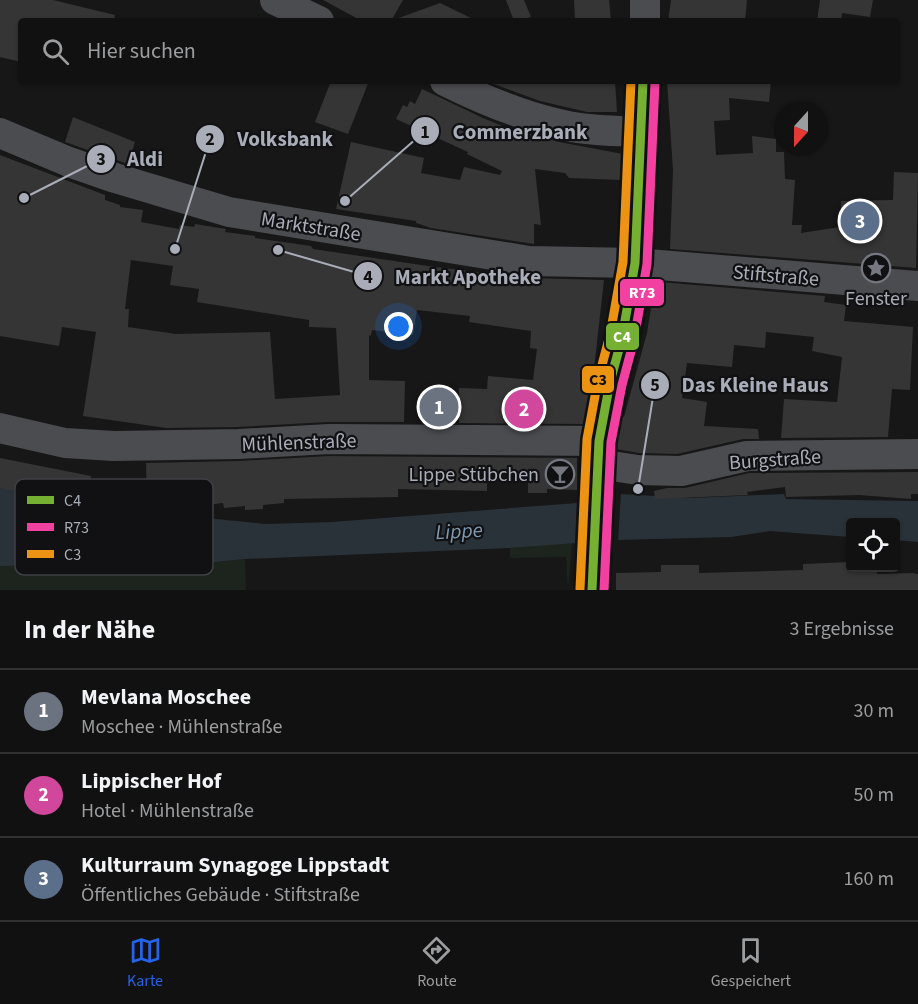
<!DOCTYPE html>
<html lang="de">
<head>
<meta charset="utf-8">
<style>
	:root { --surface:#111; --page:#1a1a1a; --text:#f1f3f6; --muted:#9c9d9f; --line:#303131; --accent:#2563eb }
	body { margin:0; font-family:"Source Sans 3",sans-serif; background:var(--page); color:var(--text) }
	.controls { position:absolute; right:18px; bottom:18px; display:grid; overflow:hidden; border-radius:6px; box-shadow:0 2px 4px #0004 }
	.controls button { width:54px; height:54px; display:grid; place-items:center; padding:0; border:0; border-bottom:2px solid var(--line); background:var(--surface); color:var(--text); font:30px sans-serif }
	.compass { position:absolute; left:774px; top:102px; width:54px; height:54px; border-radius:50%; background:var(--surface); box-shadow:0 2px 4px #0004; rotate:201deg }
	.you { position:absolute; left:399px; top:327px; width:21px; height:21px; margin:-15px; border:4px solid #fff; border-radius:50%; background:#1a73e8; box-shadow:0 0 0 9px #1a73e833 }
	.badge { display:grid; place-items:center; width:39px; height:39px; border-radius:50%; background:var(--accent); color:#fff; font-size:20px; font-weight:700 }
	.pin { position:absolute; translate:-50% -50%; border:3px solid #fff; box-shadow:0 2px 6px #0006 }
	.list { margin:0; padding:0; list-style:none }
	h2 { display:flex; justify-content:space-between; align-items:center; height:78px; margin:0; padding:0 24px; font-size:26px }
	h2 small { font-size:20px; font-weight:400; color:var(--muted) }
	.list li { display:grid; grid-template-columns:39px 1fr auto; gap:18px; align-items:center; box-sizing:border-box; height:84px; padding:0 24px; border-top:2px solid var(--line) }
	.list b { display:block; font-size:22px; white-space:nowrap }
	.list p { margin:0; font-size:20px; white-space:nowrap; color:var(--muted) }
	.list em { font-size:20px; font-style:normal; color:var(--muted) }
	.icon { flex:none; width:33px; height:33px; fill:none; stroke:currentColor; stroke-width:2; stroke-linecap:round; stroke-linejoin:round }
	.map { position:relative; flex:none; width:918px; height:590px; overflow:hidden }
	.search { position:absolute; background:var(--surface); box-shadow:0 2px 4px #0004; left:18px; right:18px; top:18px; height:66px; display:flex; align-items:center; gap:15px; box-sizing:border-box; padding:0 21px; border-radius:6px; color:var(--muted); font-size:22px }
	.sheet { height:330px; background:var(--surface) }
	nav { display:flex; justify-content:space-around; align-items:center; box-sizing:border-box; height:84px; border-top:2px solid var(--line); background:var(--surface); font-size:16px; color:var(--muted) }
	nav a { display:grid; justify-items:center; gap:3px }
	nav .on { color:var(--accent) }
	.map>svg:first-child { display:block }
	.green { fill:#1d241e }
	.water { fill:#2a3239 }
	.pier { fill:#171717 }
	.building { fill:#353536; fill-rule:evenodd }
	.lines { fill:none; stroke-linecap:round; stroke-linejoin:round }
	.minor { stroke:#4b4c50; stroke-width:30 }
	.bus-1-casing { stroke:#111113; stroke-width:14 }
	.bus-2-casing { stroke:#111113; stroke-width:14 }
	.bus-3-casing { stroke:#111113; stroke-width:14 }
	.bus-1 { stroke:#76b032; stroke-width:9 }
	.bus-2 { stroke:#f240a1; stroke-width:9 }
	.bus-3 { stroke:#ec9313; stroke-width:9 }
	.labels { text-anchor:middle; stroke-width:4.5; stroke-linejoin:round; paint-order:stroke }
	.street-label { font-size:20px; fill:#a8adb8; stroke:#111113 }
	.poi-label { font-size:20px; fill:#a8adb8; stroke:#111113 }
	.water-label { font-size:21px; font-style:italic; fill:#7f9bb3; stroke:#111113 }
	.key { fill:#111113; stroke:#3e4045; stroke-width:1.5 }
	.key-label { font-size:16px; fill:#a8adb8 }
	.leader { fill:none; stroke:#a8adb8; stroke-width:2 }
	.callout-dot { fill:#a8adb8; stroke:#111113; stroke-width:2 }
	.mark-label { font-size:18px; text-anchor:middle; font-weight:bold; fill:#111 }
	.callout-label { font-size:21px; text-anchor:middle; font-weight:bold; fill:#a8adb8; stroke:#111113; stroke-width:4.5; stroke-linejoin:round; paint-order:stroke }
	.line-badge { stroke:#111113; stroke-width:2 }
	.badge-label { font-size:16px; text-anchor:middle; font-weight:bold; fill:#fff }
	.pale-badge-label { font-size:16px; text-anchor:middle; font-weight:bold; fill:#111 }
</style>
</head>
<body>
<div class="map">
<svg width="918" height="590" viewBox="0 0 918 590">
	<rect width="100%" height="100%" fill="#171717"/>
	<g class="green">
		<polygon points="572,543 568,590 566,557 510,558 510,548"/>
		<polygon points="245,559 246,590 0,590 0,566 99,564 147,569"/>
	</g>
	<polygon class="water" points="0,485 89,502 197,517 265,524 332,522 577,503 619,494 692,498 784,494 786,499 913,501 918,501 918,542 896,540 896,522 850,522 850,537 770,531 731,537 617,540 510,548 245,559 147,569 99,564 0,566"/>
	<polygon class="pier" points="621,491 618,543 575,545 577,499"/>
	<g class="building">
		<polygon points="0,0 53,0 115,15 114,21 21,21 21,62 0,57"/>
		<polygon points="323,0 403,0 391,21 362,21"/>
		<polygon points="506,0 524,0 531,17 514,21"/>
		<polygon points="574,0 609,0 611,21 575,21"/>
		<polygon points="671,0 747,0 745,21 668,21"/>
		<polygon points="820,0 873,0 870,17 842,13 841,21 817,21"/>
		<polygon points="440,3 477,21 397,21 396,19"/>
		<polygon points="331,81 369,81 348,134 315,122"/>
		<polygon points="486,81 615,81 617,112 587,112 540,101"/>
		<polygon points="667,81 771,81 769,102 729,98 730,120 714,121 716,155 753,153 752,136 776,139 776,152 784,152 785,179 795,180 792,225 802,225 801,233 840,227 841,201 893,200 894,172 918,173 916,268 670,249 673,170"/>
		<polygon points="422,89 483,118 505,127 559,142 623,154 621,180 569,178 565,173 535,169 541,225 534,224 534,244 431,228 416,223 416,221 336,209 351,142 424,158 421,173 460,180 464,167 500,175 502,171 467,154 468,152 396,119 403,105 407,107 410,101 415,104"/>
		<polygon points="73,117 135,142 128,164 65,142"/>
		<path d="M0,155l105,40v5l15,5v2l23,3 -2,12 38,7 1,-4 14,2 1,-3 31,5 -1,3 30,4v2l56,8 2,3 122,18 94,11 75,2 -9,80 -10,64 -126,-1v-35l28,1 1,-13 45,4 4,-31 -7,-1 1,-17 -62,-9 1,-6 -53,-6 -4,25 -41,-5 -1,6 -2,-1v45l36,1 -1,41h-76l-90,5 -72,1 -83,-12 13,-84 -34,-5 -3,19 -59,-10zM131,260l42,6 -3,19 29,4 -2,13 112,18v7l27,1 4,67 -65,4 -5,-67 -94,2 -48,-7 1,-18h-4z"/>
		<polygon points="660,282 825,296 824,302 846,305 844,321 913,327 910,390 892,389 888,437 781,438 784,399 837,402 842,357 812,351 814,337 766,332 765,348 734,345 732,367 687,363 682,398 707,402 704,426 758,429 759,439 743,439 677,454 639,453 616,449 622,417 624,417 647,333 652,302 658,303"/>
		<polygon points="329,456 577,458 577,490 547,489 547,493 528,493 528,473 487,473 487,491 398,489 398,497 284,499 284,503 263,505 263,509 245,510 245,506 224,508 223,503 191,507 147,509 146,463 239,461"/>
		<polygon points="0,458 91,476 87,504 0,488"/>
		<polygon points="918,472 918,494 911,494 911,499 859,495 786,497 785,487 747,492 748,495 655,499 654,491 667,488 685,488 749,473"/>
		<polygon points="850,562 850,567 876,567 877,574 915,573 915,574 918,574 918,590 616,590 616,573 661,572 661,565 699,565 699,573 803,570 803,564"/>
	</g>
	<g class="lines">
		<g class="minor">
			<polyline points="275,0 319,21"/>
			<polyline points="645,21 645,0"/>
			<path d="M445,81c38,19 77,35 118,44 26,6 53,6 79,7"/>
			<polyline points="0,133 69,162 115,178 229,212 529,261 635,263 918,286"/>
			<polyline points="0,428 65,443 114,446 239,444 329,439 599,441"/>
			<polyline points="598,464 638,470 681,471 747,456 918,454"/>
			<polyline points="592,590 599,441 610,382 622,338 635,263 643,81"/>
		</g>
		<g class="bus-1-casing">
			<polyline id="bus-1" points="592,590 599,441 610,382 622,338 635,263 643,81"/>
		</g>
		<g class="bus-2-casing">
			<polyline id="bus-2" points="604,590 611,442 622,385 634,340 647,264 655,82"/>
		</g>
		<g class="bus-3-casing">
			<polyline id="bus-3" points="580,589 587,439 598,380 610,335 623,262 631,81"/>
		</g>
		<use href="#bus-1" class="bus-1"/>
		<use href="#bus-2" class="bus-2"/>
		<use href="#bus-3" class="bus-3"/>
	</g>
	<defs>
		<g id="sight-ring" transform="scale(1.5)"><circle r="9.5" fill="#111113" stroke="#757880" stroke-width="1.5"/><path d="M0-6L1.8-2.2L6-1.7L2.9 1.2L3.7 5.4L0 3.3L-3.7 5.4L-2.9 1.2L-6-1.7L-1.8-2.2Z" fill="#757880"/></g>
		<g id="bar-ring" transform="scale(1.5)"><circle r="9.5" fill="#111113" stroke="#757880" stroke-width="1.5"/><path d="M-6-5H6L.8 .8V4.5H3.5V6h-7V4.5H-.8V.8Z" fill="#757880"/></g>
	</defs>
	<g fill-rule="evenodd">
		<use href="#sight-ring" x="876" y="268"/>
		<use href="#bar-ring" x="560" y="474"/>
	</g>
	<g class="labels">
		<g class="street-label">
			<text transform="translate(311 226) rotate(9)" y="7">Marktstraße</text>
			<text transform="translate(776 275) rotate(5)" y="7">Stiftstraße</text>
			<text transform="translate(299 442) rotate(-2)" y="7">Mühlenstraße</text>
			<text transform="translate(775 459) rotate(-4)" y="7">Burgstraße</text>
		</g>
		<g class="poi-label">
			<text x="876" y="305">Fenster</text>
			<text x="539" y="481" text-anchor="end">Lippe Stübchen</text>
		</g>
		<g class="water-label">
			<text transform="translate(459 531) rotate(-3)" y="7">Lippe</text>
		</g>
	</g>
	<rect x="15" y="479" width="198" height="96" rx="9" class="key"/>
	<rect x="27" y="496" width="27" height="8" fill="#76b032"/>
	<rect x="27" y="523" width="27" height="8" fill="#f240a1"/>
	<rect x="27" y="550" width="27" height="8" fill="#ec9313"/>
	<g class="key-label">
		<text x="64" y="506">C4</text>
		<text x="64" y="533">R73</text>
		<text x="64" y="560">C3</text>
	</g>
	<path class="leader" d="M345 201L425 131M175 249L210 139M24 198L101 159M278 250L368 276M638 489L655 385"/>
	<g class="callout-dot">
		<circle cx="345" cy="201" r="6"/>
		<circle cx="175" cy="249" r="6"/>
		<circle cx="24" cy="198" r="6"/>
		<circle cx="278" cy="250" r="6"/>
		<circle cx="638" cy="489" r="6"/>
		<circle cx="425" cy="131" r="15"/>
		<circle cx="210" cy="139" r="15"/>
		<circle cx="101" cy="159" r="15"/>
		<circle cx="368" cy="276" r="15"/>
		<circle cx="655" cy="385" r="15"/>
	</g>
	<g class="mark-label">
		<text x="425" y="138">1</text>
		<text x="210" y="145">2</text>
		<text x="101" y="165">3</text>
		<text x="368" y="283">4</text>
		<text x="655" y="391">5</text>
	</g>
	<g class="callout-label">
		<text x="520" y="139">Commerzbank</text>
		<text x="285" y="146">Volksbank</text>
		<text x="145" y="166">Aldi</text>
		<text x="468" y="284">Markt Apotheke</text>
		<text x="755" y="392">Das Kleine Haus</text>
	</g>
	<g class="line-badge">
		<rect x="619" y="278" width="46" height="29" rx="6" fill="#f240a1"/>
		<rect x="605" y="322" width="35" height="29" rx="6" fill="#76b032"/>
		<rect x="581" y="365" width="34" height="29" rx="6" fill="#ec9313"/>
	</g>
	<g class="badge-label">
		<text x="642" y="298">R73</text>
		<text x="622" y="342">C4</text>
	</g>
	<g class="pale-badge-label">
		<text x="598" y="385">C3</text>
	</g>
</svg>
<div class="controls">
<button><svg class="icon" aria-label="locate" viewBox="0 0 24 24"><circle cx="12" cy="12" r="6"/><path d="M12 2v4M12 18v4M2 12h4M18 12h4"/></svg></button>
</div>
<svg class="compass" viewBox="-18 -18 36 36"><path d="M0-13l5 13h-10z" fill="#e53935"/><path d="M0 13l5-13h-10z" fill="#9c9d9f"/></svg>
<div class="you"></div>
<div class="pin badge" style="left:439px;top:407px;background:#6b7280">1</div>
<div class="pin badge" style="left:524px;top:409px;background:#d1479c">2</div>
<div class="pin badge" style="left:860px;top:221px;background:#5c6f8a">3</div>
<div class="search"><svg class="icon" aria-label="search" viewBox="0 0 24 24"><circle cx="10" cy="10" r="6"/><path d="M15 15l6 6"/></svg>Hier suchen</div>
</div>
<section class="sheet">
<h2>In der Nähe<small>3 Ergebnisse</small></h2>
<ul class="list">
<li><span class="badge" style="background:#6b7280">1</span><div><b>Mevlana Moschee</b><p>Moschee · Mühlenstraße</p></div><em>30 m</em></li>
<li><span class="badge" style="background:#d1479c">2</span><div><b>Lippischer Hof</b><p>Hotel · Mühlenstraße</p></div><em>50 m</em></li>
<li><span class="badge" style="background:#5c6f8a">3</span><div><b>Kulturraum Synagoge Lippstadt</b><p>Öffentliches Gebäude · Stiftstraße</p></div><em>160 m</em></li>
</ul>
</section>
<nav>
<a class="on"><svg class="icon" aria-label="map" viewBox="0 0 24 24"><path d="M3 6l6-2 6 2 6-2v14l-6 2-6-2-6 2zM9 4v14M15 6v14"/></svg>Karte</a>
<a><svg class="icon" aria-label="directions" viewBox="0 0 24 24"><path d="M12 3l9 9-9 9-9-9zM9 14v-3h6M13 9l2 2-2 2"/></svg>Route</a>
<a><svg class="icon" aria-label="saved" viewBox="0 0 24 24"><path d="M7 4h10v16l-5-4-5 4z"/></svg>Gespeichert</a>
</nav>
</body>
</html>
